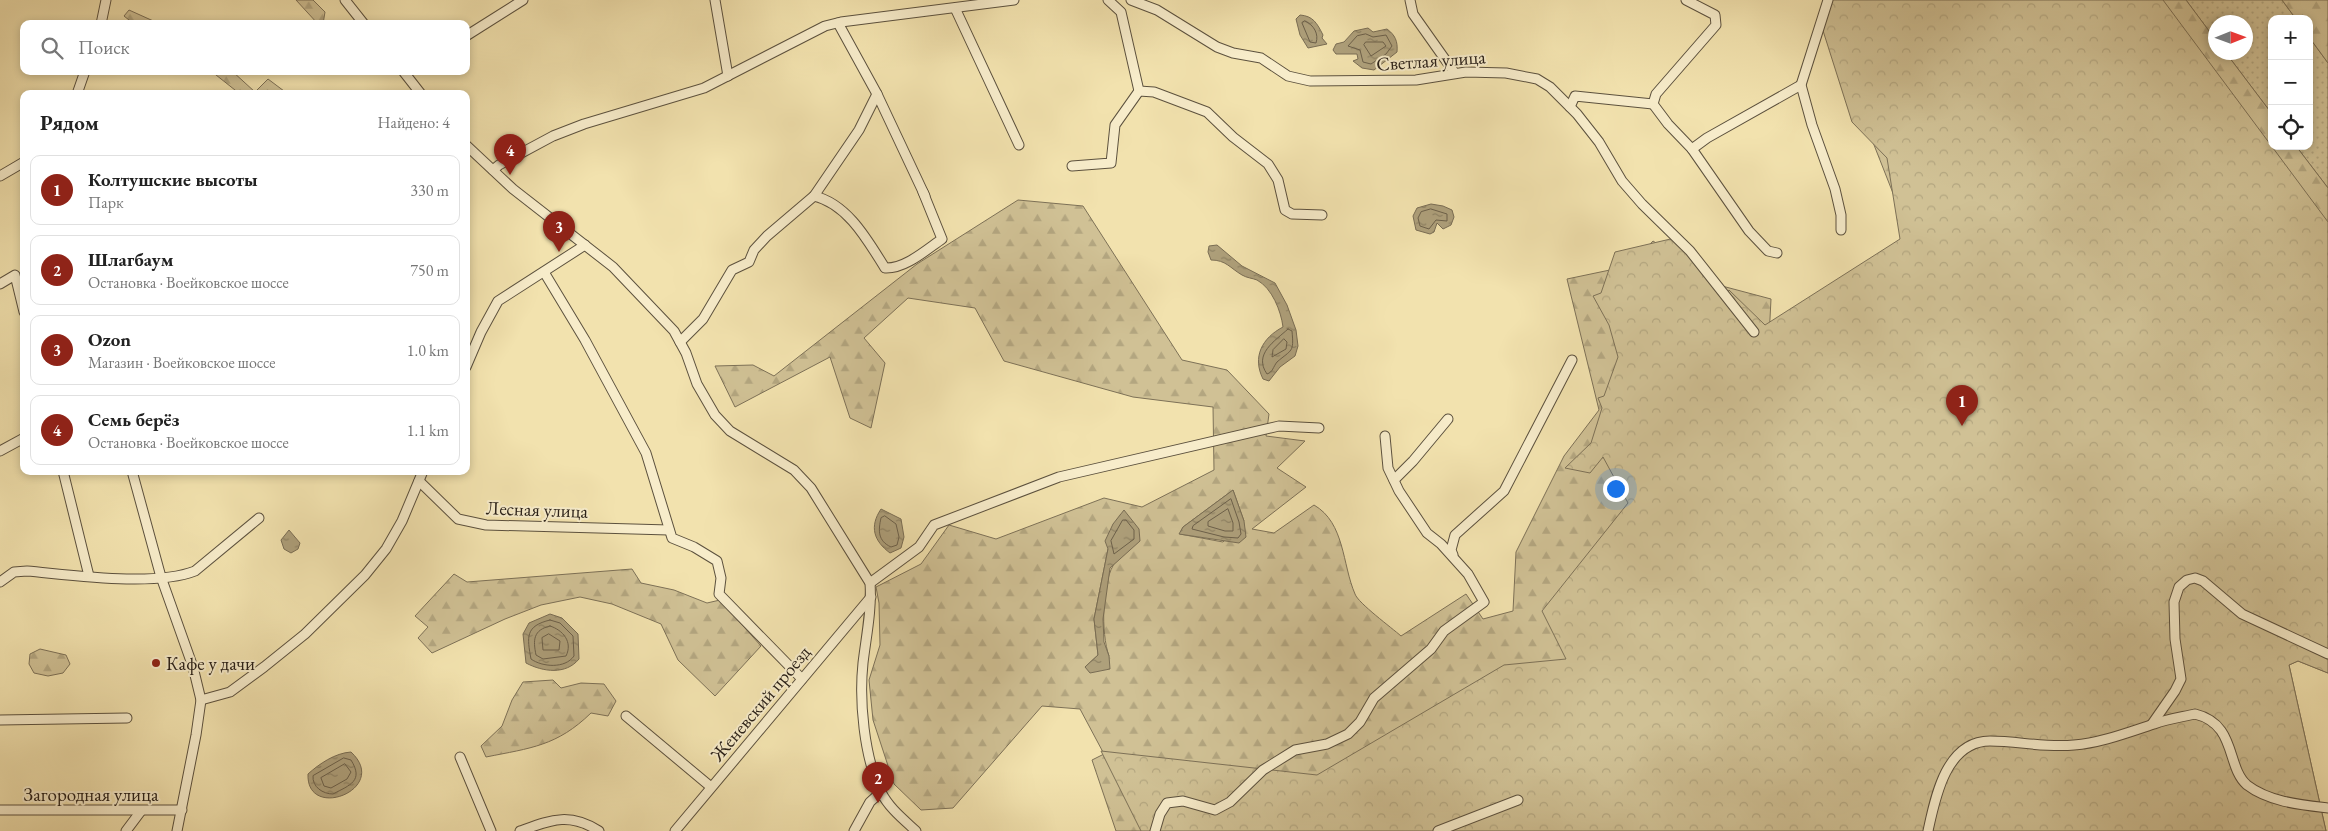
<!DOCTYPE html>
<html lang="ru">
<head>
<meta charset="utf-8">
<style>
	:root { --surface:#fff; --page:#f2f2f2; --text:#222; --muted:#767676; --line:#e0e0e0; --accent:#8f2418 }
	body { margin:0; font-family:"EB Garamond",serif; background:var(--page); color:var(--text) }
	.controls { position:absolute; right:15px; top:15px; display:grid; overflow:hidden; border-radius:10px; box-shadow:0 2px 8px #0003 }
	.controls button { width:45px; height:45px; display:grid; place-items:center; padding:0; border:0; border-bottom:1px solid var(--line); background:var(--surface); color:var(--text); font:25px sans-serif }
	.compass { position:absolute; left:2208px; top:15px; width:45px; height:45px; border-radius:50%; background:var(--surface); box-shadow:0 2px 8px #0003; rotate:89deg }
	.you { position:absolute; left:1615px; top:488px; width:18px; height:18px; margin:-12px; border:4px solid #fff; border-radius:50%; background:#1a73e8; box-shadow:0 0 0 8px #1a73e833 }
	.badge { display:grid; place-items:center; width:32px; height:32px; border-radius:50%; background:var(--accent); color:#fff; font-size:16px; font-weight:700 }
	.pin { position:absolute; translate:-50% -41px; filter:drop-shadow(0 1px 2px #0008) }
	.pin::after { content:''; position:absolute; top:26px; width:18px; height:15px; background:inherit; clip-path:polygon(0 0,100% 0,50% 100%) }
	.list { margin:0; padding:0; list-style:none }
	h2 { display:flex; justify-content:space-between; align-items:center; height:65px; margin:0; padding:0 20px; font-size:21px }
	h2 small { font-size:16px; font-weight:400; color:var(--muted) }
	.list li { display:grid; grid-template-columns:32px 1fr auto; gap:15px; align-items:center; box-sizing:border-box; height:70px; margin:0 10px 10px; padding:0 10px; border:1px solid var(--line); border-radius:10px }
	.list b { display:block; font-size:19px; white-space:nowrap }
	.list p { margin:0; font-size:16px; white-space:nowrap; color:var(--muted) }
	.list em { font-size:16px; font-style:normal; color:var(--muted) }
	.icon { flex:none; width:28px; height:28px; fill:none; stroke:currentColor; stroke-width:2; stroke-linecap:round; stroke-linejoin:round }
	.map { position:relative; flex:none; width:2328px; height:831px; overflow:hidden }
	.search { position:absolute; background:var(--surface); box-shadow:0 2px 8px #0003; left:20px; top:20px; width:450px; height:55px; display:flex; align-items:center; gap:12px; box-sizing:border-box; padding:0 18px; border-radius:10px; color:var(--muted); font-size:19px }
	.panel { position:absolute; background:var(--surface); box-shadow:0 2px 8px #0003; left:20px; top:90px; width:450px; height:385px; border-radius:10px }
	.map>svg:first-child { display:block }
	.grass { fill:url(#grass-dots); stroke:#7d7157 }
	.forest { fill:url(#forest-firs); stroke:#7d7157; fill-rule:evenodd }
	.park { fill:url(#park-crowns); stroke:#7d7157 }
	.water { fill:url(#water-ripples); stroke:#796d54 }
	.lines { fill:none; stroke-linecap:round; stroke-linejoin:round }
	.shore { stroke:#6c604a; stroke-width:1 }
	.minor-casing { stroke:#5c513e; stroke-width:11 }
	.minor { stroke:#f7ecca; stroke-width:9 }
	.poi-dot { fill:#8f2418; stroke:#f7ecca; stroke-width:2 }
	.labels { text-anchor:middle; stroke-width:4; stroke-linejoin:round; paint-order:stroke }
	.street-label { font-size:19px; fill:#2a2119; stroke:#f7ecca }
	.poi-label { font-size:19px; fill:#2a2119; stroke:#f7ecca; text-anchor:start }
</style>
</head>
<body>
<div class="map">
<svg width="2328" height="831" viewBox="0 0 2328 831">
	<defs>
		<pattern id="grass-dots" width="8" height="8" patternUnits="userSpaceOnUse" patternTransform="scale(1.25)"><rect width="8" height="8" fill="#d0c195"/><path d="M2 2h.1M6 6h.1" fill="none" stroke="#b3a680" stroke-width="1.8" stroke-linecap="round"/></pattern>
		<pattern id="forest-firs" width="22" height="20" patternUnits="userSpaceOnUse" patternTransform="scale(1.25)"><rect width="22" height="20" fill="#d0c195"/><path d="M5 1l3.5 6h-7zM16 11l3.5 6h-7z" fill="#b3a680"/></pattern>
		<pattern id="park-crowns" width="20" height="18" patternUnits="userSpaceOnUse" patternTransform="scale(1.25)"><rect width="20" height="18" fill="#d0c195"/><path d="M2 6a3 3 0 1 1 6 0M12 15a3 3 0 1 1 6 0" fill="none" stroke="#b3a680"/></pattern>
		<pattern id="water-ripples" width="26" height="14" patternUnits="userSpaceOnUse" patternTransform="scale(1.25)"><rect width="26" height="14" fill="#aea07b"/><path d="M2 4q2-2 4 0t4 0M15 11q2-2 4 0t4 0" fill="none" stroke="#8e8264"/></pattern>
	</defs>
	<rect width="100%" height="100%" fill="#f2e2ae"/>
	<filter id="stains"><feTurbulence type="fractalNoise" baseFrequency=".004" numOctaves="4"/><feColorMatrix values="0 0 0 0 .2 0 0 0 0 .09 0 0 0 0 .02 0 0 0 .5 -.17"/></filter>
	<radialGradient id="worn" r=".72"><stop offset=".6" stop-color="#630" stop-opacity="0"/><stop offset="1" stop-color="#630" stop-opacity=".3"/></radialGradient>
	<g class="grass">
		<polygon points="2186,0 2282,0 2296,19 2272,19 2272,114 2226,53 2246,52 2246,22 2216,22 2215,39"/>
		<polygon points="2309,37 2328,63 2328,188 2296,146 2309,146"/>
	</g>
	<g class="forest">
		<polygon points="296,0 313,0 325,12 323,24 318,24"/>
		<path d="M1839,0h347l29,39 1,13 10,1 46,61v32h24l32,42v485l-30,-12 -9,4 37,166h-1210l-24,-71 12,-6 -24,-45 -38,-3 -89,102 -32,2 -27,-26 -21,-64 -4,-40 11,-35 -1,-42 -3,-16 45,-23 28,-39 47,14 108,-41 38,9 72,-37 -1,-63 -80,-10 -129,-36 -29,-53 -67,-10 -44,40 21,25 -14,65 -21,-10 -20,-61 -95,50 -20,-41 38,-1 21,11 143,-112 101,-64 65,6 99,154 45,10 42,44 -3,22 39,5 -28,27 29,19 -54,42 22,4 40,-28c31,18 28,59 41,89 3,9 37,34 46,42l65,-42 17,25 30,-8 3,-59 48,-96 35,-46 -32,-131 62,-13 24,-25 69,45 49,13 -2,39 144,-94 -87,-221zM1233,490l11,31 -21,21 -43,-8 3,-7zM1108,549l8,12c-15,19 -15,73 -7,95l-24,11 13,-12 -4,-36z"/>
		<polygon points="2282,0 2328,0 2328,63 2309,37 2309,19 2296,19"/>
		<polygon points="129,10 160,24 134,24 124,16"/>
		<polygon points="211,71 232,71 255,92 268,79 288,94 240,94"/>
		<polygon points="632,569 641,583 674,590 707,603 720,600 761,646 715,696 678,660 661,624 612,604 580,597 541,605 505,619 432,653 418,638 428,627 415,616 454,574 467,582"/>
		<polygon points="40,649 66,655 70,664 63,673 48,676 34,673 29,664 30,654"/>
		<path d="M553,680l8,8 20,-5 23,1 12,17 -8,15 -17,-3c-34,33 -60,35 -105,44l-5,-11 21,-20 10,-26 11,-18z"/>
	</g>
	<polygon class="park" points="1825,0 2163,0 2328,222 2328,673 2298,661 2289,665 2326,831 1141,831 1101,751 1317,775 1504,665 1566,659 1542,611 1628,503 1603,457 1590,473 1565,468 1591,443 1602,408 1598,398 1604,396 1618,357 1609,325 1593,296 1601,293 1615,252 1679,237 1726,295 1729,290 1765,325 1900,239 1887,158 1852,122 1819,18"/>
	<g class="water">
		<path d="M1300,15c13,1 17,8 23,20l-1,3 5,6 -19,4 -8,-13 -4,-16z"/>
		<path d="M1368,28l5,4 14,-3c8,6 11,12 10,23l-23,18 -12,-2 -9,-7 5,-2 -1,-5h-21l-3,-4 3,-6 8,-2 10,-11z"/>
		<polygon points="1431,204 1443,206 1452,210 1454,217 1451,225 1443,229 1437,223 1434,232 1430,234 1416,230 1413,216 1417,208"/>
		<path d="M1217,245l25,21 33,17 12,22 9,25 2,16 -3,10 -15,11 -11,14 -6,-2c-11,-22 -1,-41 20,-52 -2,-16 -11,-39 -26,-47 -5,-2 -10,-2 -15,-5 -12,-7 -16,-15 -31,-15l-3,-8 1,-6z"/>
		<polygon points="1233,490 1244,521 1246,537 1239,543 1179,534 1183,527"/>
		<path d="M881,509l20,10 3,18 -3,11 -11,5c-16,-12 -21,-26 -9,-44z"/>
		<polygon points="1124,510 1139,529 1140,541 1110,568 1103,619 1104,642 1109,656 1110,669 1090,673 1085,667 1098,655 1094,619 1108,549 1105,541 1113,524"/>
		<polygon points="289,530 300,543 298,549 291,553 284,549 281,540"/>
		<path d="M550,614l12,4 16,16 1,25c-13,16 -36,13 -53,4l-3,-29 6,-11z"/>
		<path d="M351,752c40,37 -45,70 -43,22 11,-10 27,-21 43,-22z"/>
	</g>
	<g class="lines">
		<g class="shore">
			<path d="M1305,21c9,4 14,13 11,22l-6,-1 -8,-19z"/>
			<polygon points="1366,34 1373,37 1386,35 1392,46 1386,54 1371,64 1363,62 1360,50 1348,46 1357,36"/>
			<polygon points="1366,42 1383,42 1386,46 1371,56 1364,45"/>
			<polygon points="1431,209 1447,214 1447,221 1436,220 1429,229 1420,226 1418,218 1421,212"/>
			<path d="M1288,329l4,2c2,22 0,18 -15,31 -4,5 -4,10 -10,12 -14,-20 8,-33 21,-45z"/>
			<polygon points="1284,339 1287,342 1286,349 1272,357 1273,350"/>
			<polygon points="1231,499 1239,522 1241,534 1238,538 1224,537 1192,529 1193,526"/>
			<polygon points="1228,509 1233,523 1233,531 1225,531 1208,526 1208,522"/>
			<path d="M885,516l11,8 3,13 -2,8 -6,2c-13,-6 -13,-16 -10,-29z"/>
			<polygon points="1123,520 1126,520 1134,530 1134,539 1114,554 1111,541"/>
			<path d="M550,620l10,3 13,13 1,20c-9,13 -32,11 -43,3 -4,-22 -6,-33 19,-39z"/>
			<path d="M550,626c13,4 23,16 16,30l-23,3 -7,-4c-3,-15 -3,-25 14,-29z"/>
			<polygon points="549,634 560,641 559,650 543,650 542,638"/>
			<path d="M344,758l7,2c13,21 -1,25 -18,34 -10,0 -21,-7 -20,-18z"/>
			<polygon points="345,764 351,772 347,779 331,788 324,786 321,778"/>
		</g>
		<g class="minor-casing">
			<g id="minor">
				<polyline points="345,0 364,24"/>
				<polyline points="715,0 728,76"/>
				<polyline points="1108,0 1121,12 1139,91"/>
				<polyline points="1131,0 1157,10 1217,47 1233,53 1261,58 1288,76 1310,81 1416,80 1466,72 1506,73 1537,79 1550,87 1577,114 1599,142 1622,181 1642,204 1690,251 1754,332"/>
				<polyline points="1410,0 1413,14 1454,72"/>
				<polyline points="1686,0 1715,15 1716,25 1656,94 1653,104 1668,124 1692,149 1749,231 1768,251 1777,253"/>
				<polyline points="1828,0 1801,85 1812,125 1835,189 1841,215 1841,230"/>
				<polyline points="955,8 1019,145"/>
				<polyline points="838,23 877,94 925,196"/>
				<polyline points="101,24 106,0"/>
				<polyline points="466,36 523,0"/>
				<polyline points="403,71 421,94"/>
				<polyline points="1139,91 1154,92 1207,112 1233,137 1268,164 1278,180 1285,210 1292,214 1322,215"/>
				<polyline points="77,94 85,71"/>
				<polyline points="1570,107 1575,96 1653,104"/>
				<path d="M466,145l47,44 100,78 61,64 12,22 11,31 18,31 15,16 64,39 17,18 59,95c2,27 -4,54 -7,80 -4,38 1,94 18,129 8,16 22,27 35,39"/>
				<polyline points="1692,149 1707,138 1801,85"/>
				<polyline points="1072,166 1111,163 1115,125 1139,91"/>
				<polyline points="493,170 499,165 553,136 584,124 704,88 825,26 841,22 1014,0"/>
				<polyline points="0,176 24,162"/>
				<path d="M814,196c34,8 54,45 71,72 20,1 41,-18 57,-29l-19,-47"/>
				<polyline points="544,272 585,340 646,453 672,538 694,547 717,561 721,578 719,594 802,679"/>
				<polyline points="0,284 15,275 24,312"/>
				<polyline points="680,342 703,319 732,270 749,262 754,250 767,236 814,196 859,130 877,94"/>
				<polyline points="466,367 481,332 498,301 585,245"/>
				<polyline points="0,451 24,438"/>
				<polyline points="63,471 89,576"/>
				<polyline points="132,471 161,577 193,667 201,700 196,735 177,831"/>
				<polyline points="1394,480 1413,461 1448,419"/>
				<polyline points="419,481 458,519 486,525 669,530"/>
				<polyline points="1453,555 1451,550 1455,535 1504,491 1572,360"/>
				<path d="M0,582l14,-10 13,-1c45,4 127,16 168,0l64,-53"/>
				<polyline points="870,583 919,547 934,525 1059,477 1279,426 1319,428"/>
				<polyline points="201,700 230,692 264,667 305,634 365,575 386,549 402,521 423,471"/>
				<polyline points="626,716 711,787"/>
				<polyline points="0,720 127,718"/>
				<polyline points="2152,724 2175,691 2181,679 2175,639 2174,602 2179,587 2187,580 2195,578 2203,581 2242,614 2328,654"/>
				<polyline points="460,757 491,831"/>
				<polyline points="0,810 182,810"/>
				<polyline points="126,831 141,811"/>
				<path d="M520,831c31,-11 49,-19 79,0"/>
				<polyline points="675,831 871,597"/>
				<polyline points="854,831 870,802 881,792"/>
				<polyline points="1155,831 1160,814 1167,803 1183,801 1215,810 1230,802 1263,770 1295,750 1327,744 1348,734 1360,722 1374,698 1431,649 1444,631 1484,602 1468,574 1441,544 1427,533 1399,491 1388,468 1385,436"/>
				<polyline points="1438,831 1518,800"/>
				<path d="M1928,831c7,-33 18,-90 62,-90 28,0 55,7 84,4 27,-2 55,-13 80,-21 13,-5 28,-7 41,-10 42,10 31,53 52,71 22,17 55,20 81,23"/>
			</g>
		</g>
		<use href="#minor" class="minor"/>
	</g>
	<circle class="poi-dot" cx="156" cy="663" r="5"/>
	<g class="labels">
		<g class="street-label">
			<text transform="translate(1431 60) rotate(-4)" y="7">Светлая улица</text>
			<text transform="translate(537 509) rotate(2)" y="7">Лесная улица</text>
			<text transform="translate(760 703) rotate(-50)" y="7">Женевский проезд</text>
			<text x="91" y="801">Загородная улица</text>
		</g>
		<g class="poi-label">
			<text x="166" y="670">Кафе у дачи</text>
		</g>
	</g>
	<rect width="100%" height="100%" filter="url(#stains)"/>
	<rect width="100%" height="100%" fill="url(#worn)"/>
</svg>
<div class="controls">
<button>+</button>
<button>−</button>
<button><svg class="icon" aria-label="locate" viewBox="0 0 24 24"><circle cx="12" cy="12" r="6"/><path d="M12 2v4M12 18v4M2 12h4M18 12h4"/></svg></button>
</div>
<svg class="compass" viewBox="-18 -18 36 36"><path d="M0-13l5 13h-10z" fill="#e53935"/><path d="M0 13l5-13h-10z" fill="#767676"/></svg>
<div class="you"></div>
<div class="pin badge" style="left:1962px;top:426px">1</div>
<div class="pin badge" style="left:878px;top:803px">2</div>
<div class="pin badge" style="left:559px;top:252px">3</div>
<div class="pin badge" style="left:510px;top:175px">4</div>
<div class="search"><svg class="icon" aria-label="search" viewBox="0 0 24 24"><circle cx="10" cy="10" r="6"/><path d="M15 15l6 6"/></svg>Поиск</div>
<section class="panel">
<h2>Рядом<small>Найдено: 4</small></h2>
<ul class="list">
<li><span class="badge">1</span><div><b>Колтушские высоты</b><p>Парк</p></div><em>330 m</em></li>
<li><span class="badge">2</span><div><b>Шлагбаум</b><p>Остановка · Воейковское шоссе</p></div><em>750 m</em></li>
<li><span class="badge">3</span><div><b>Ozon</b><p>Магазин · Воейковское шоссе</p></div><em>1.0 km</em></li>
<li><span class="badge">4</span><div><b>Семь берёз</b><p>Остановка · Воейковское шоссе</p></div><em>1.1 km</em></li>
</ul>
</section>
</div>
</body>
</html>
